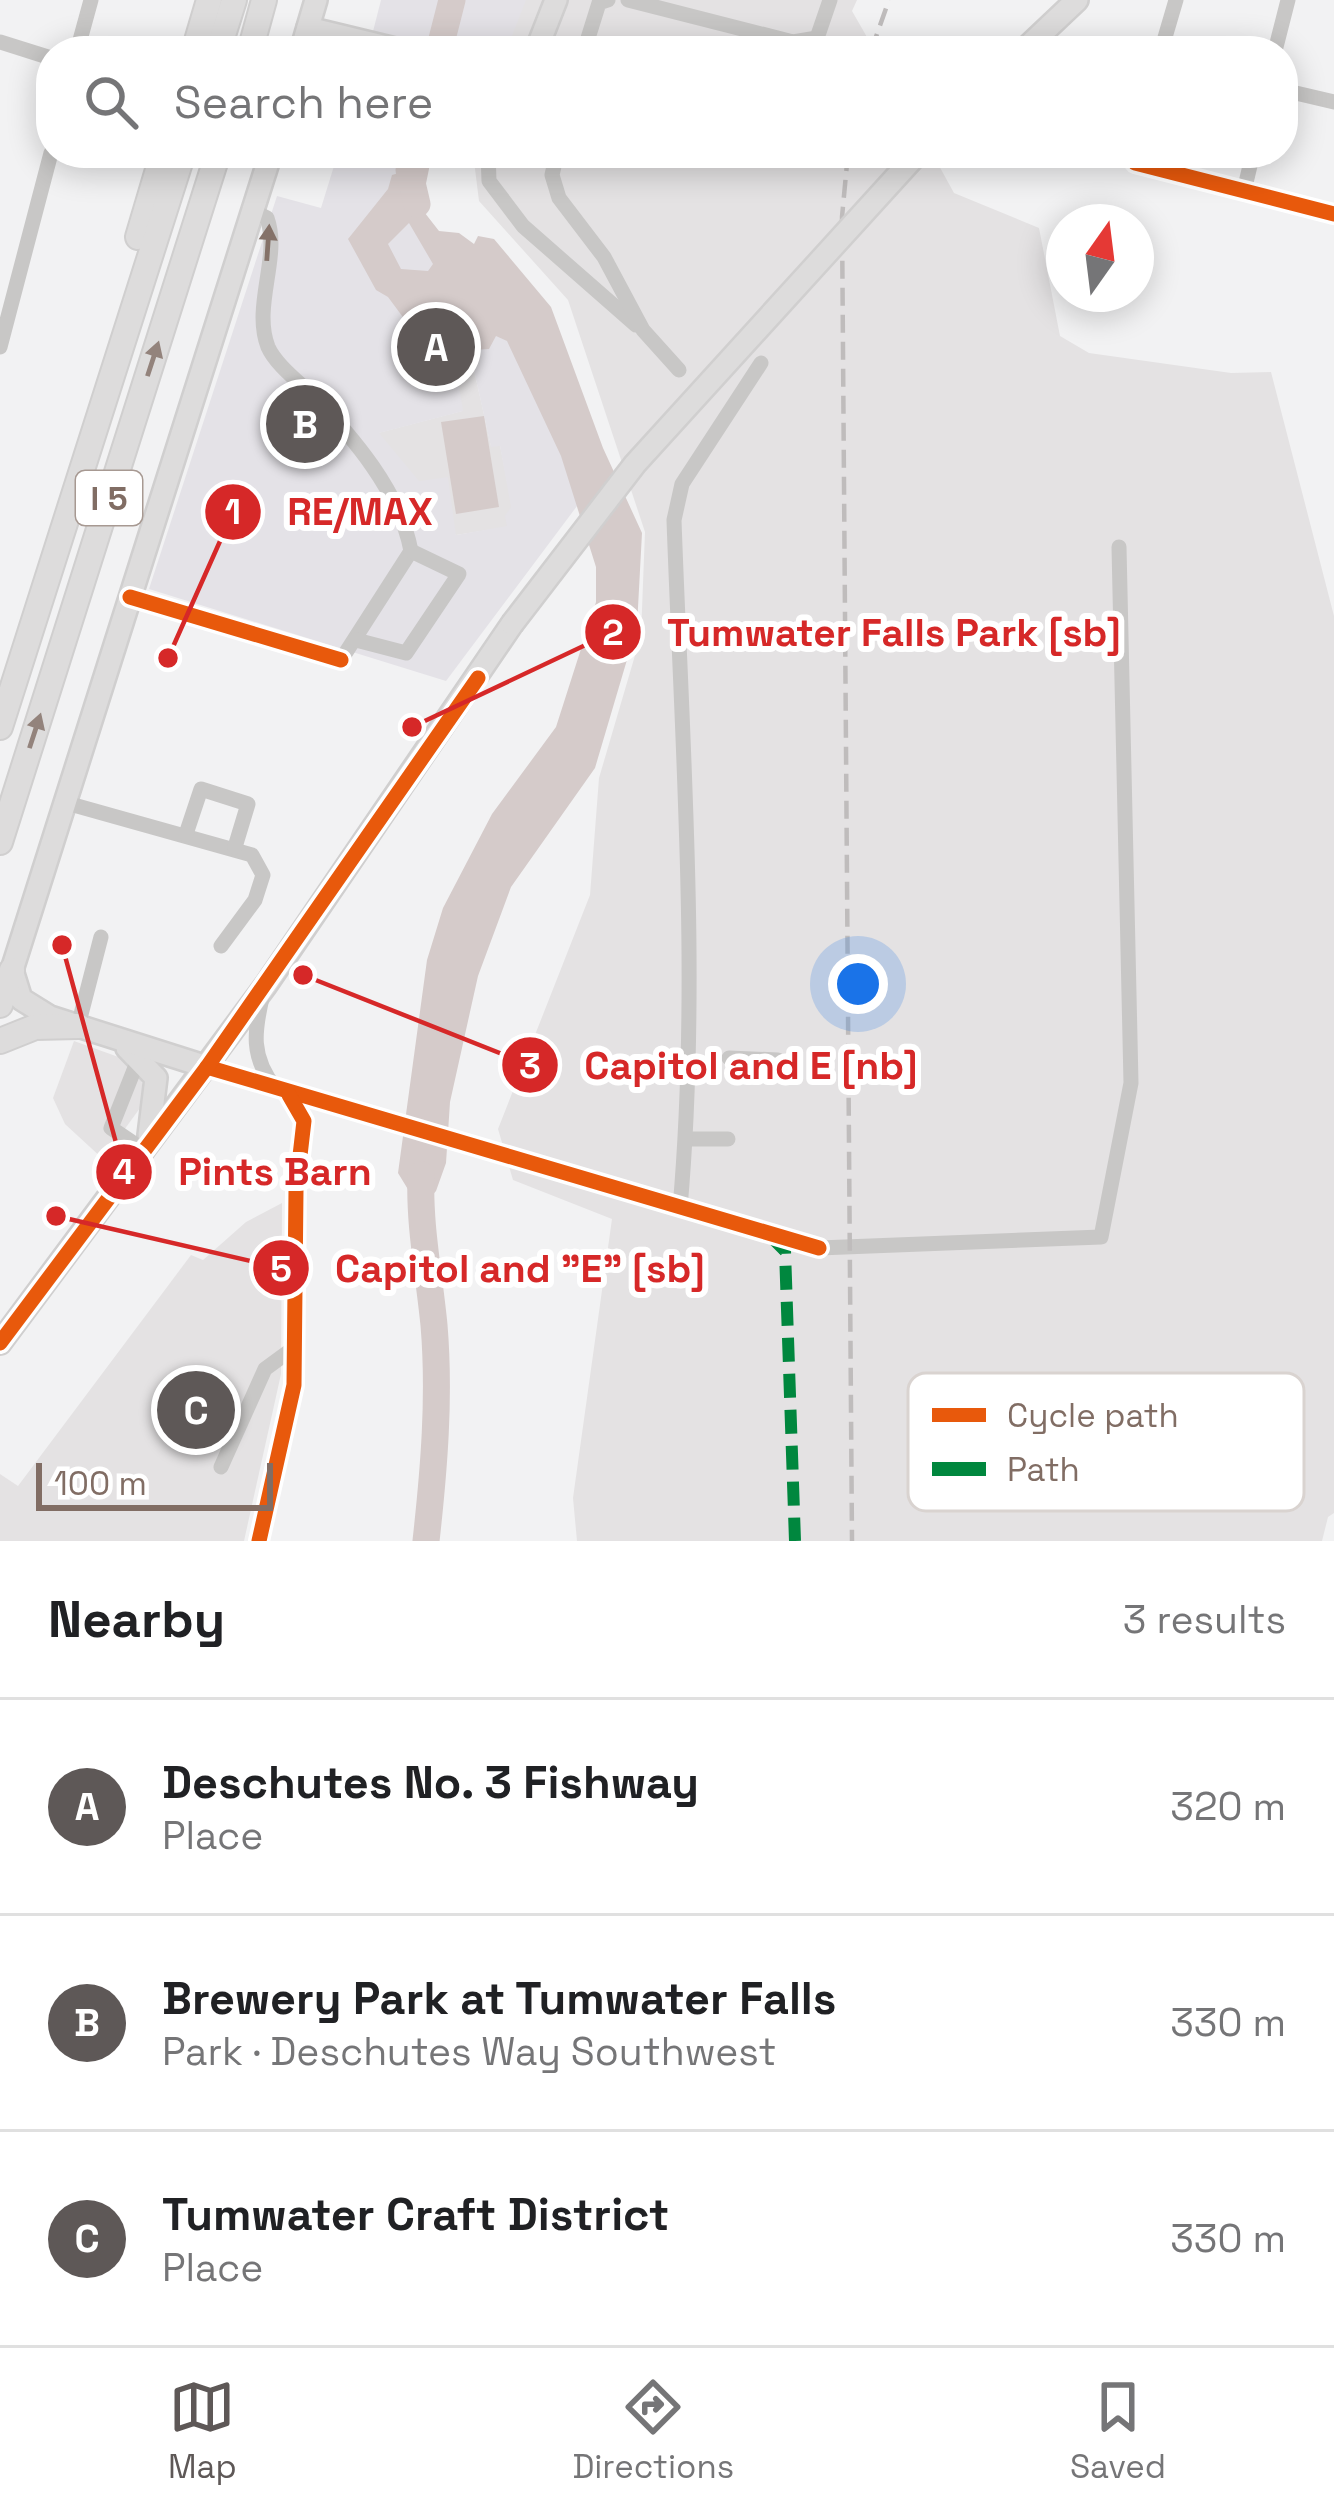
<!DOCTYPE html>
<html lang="en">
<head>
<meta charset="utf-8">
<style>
	:root { --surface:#fff; --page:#f2f2f2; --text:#202124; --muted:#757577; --line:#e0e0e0; --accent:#5e5857 }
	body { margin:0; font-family:"Space Grotesk",sans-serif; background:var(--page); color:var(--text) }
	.compass { position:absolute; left:1046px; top:204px; width:108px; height:108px; border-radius:50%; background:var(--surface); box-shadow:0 6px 30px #0003; rotate:14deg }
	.scale { position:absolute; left:36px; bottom:30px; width:237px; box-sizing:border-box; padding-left:12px; border:6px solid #816d64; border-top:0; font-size:33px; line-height:42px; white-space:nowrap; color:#816d64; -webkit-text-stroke:9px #fff; paint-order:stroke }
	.you { position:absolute; left:858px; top:984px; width:42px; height:42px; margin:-30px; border:9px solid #fff; border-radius:50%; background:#1a73e8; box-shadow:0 0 0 18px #1a73e833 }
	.badge { display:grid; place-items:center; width:78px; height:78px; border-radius:50%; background:var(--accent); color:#fff; font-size:39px; font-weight:700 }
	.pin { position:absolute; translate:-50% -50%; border:6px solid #fff; box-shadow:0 3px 12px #0006 }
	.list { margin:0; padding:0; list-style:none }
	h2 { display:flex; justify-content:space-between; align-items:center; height:156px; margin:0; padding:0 48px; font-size:51px }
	h2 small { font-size:39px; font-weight:400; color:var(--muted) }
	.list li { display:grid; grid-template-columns:78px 1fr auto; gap:36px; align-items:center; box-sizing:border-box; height:216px; padding:0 48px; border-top:3px solid var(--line) }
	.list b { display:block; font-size:45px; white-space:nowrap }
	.list p { margin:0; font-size:39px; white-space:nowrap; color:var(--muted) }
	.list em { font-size:39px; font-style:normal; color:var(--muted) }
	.icon { flex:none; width:66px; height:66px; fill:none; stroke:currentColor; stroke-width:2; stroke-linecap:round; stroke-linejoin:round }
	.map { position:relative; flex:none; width:1334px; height:1541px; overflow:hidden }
	.search { position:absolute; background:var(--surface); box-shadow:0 6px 30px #0003; left:36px; right:36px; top:36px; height:132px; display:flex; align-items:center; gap:30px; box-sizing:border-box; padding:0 42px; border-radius:48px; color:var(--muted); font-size:45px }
	.sheet { height:804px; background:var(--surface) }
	nav { display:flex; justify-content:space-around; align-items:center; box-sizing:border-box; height:168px; border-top:3px solid var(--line); background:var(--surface); font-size:33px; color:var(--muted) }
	nav a { display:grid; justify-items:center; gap:6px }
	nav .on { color:var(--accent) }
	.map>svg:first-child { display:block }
	.built { fill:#e4e2e3 }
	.green { fill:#e4e2e7; fill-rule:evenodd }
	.water { fill:#d5cbca; fill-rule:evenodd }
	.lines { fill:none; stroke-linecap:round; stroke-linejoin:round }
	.river { stroke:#d5cbca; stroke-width:27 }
	.major-casing { stroke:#d0cfcf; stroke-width:26 }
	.highway-casing { stroke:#d0cfcf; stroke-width:28 }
	.minor { stroke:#c8c7c6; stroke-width:15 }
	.major { stroke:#dddcdc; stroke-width:21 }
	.highway { stroke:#dddcdc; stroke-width:24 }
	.rail { stroke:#bfbcbc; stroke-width:4.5; stroke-dasharray:18 9; stroke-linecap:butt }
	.major-bridge-casing { stroke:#d0cfcf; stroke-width:26; stroke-linecap:butt }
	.major-bridge { stroke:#dddcdc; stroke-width:21 }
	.quiet { stroke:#00873e; stroke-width:12; stroke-dasharray:24 12; stroke-linecap:butt }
	.cycleway-casing { stroke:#fff; stroke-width:22 }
	.cycleway { stroke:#e8590c; stroke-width:15 }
	.oneway { fill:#857269 }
	.oneway2 { fill:#93837c }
	.labels { text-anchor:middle; stroke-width:12; stroke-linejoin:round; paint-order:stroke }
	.shield { fill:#fff; stroke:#a79992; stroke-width:3 }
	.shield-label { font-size:33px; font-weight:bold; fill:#816d64 }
	.key { fill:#fff; stroke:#d9d3d0; stroke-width:3 }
	.key-label { font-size:33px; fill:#816d64 }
	.leader { fill:none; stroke:#d62828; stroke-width:4.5 }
	.callout-dot { fill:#d62828; stroke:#fff; stroke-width:4.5 }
	.mark-label { font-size:36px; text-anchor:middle; font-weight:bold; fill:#fff }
	.callout-label { font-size:39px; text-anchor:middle; font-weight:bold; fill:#d62828; stroke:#fff; stroke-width:12; stroke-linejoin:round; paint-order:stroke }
</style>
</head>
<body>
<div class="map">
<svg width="1334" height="1541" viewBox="0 0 1334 1541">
	<rect width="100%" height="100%" fill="#f2f2f3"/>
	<g class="built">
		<polygon points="520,0 857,0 852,11 875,51 496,51"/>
		<polygon points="473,153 932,153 954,193 1039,228 1060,336 1089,353 1231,373 1271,372 1334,616 1334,1513 1328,1517 1322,1541 577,1541 573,1498 612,1219 513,1180 498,1129 590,895 599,778 641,635 645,532 568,300 479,201"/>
		<polygon points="468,343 491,446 500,445 512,507 507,527 456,535 378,433 462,411 451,345"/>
		<polygon points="74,1041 124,1059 143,1084 140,1108 103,1159 65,1124 53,1098"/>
		<polygon points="282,1203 281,1374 244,1541 0,1541 0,1474 18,1486 191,1255 203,1260 246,1222"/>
	</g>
	<g class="green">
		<polygon points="381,0 526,0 506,51 368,51"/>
		<path d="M338,153h75c-17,68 63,110 98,158 27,36 58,133 78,179l-143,191 -297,-92 128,-393 44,12zM468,343l23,104 9,-1 11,61 -6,9 2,10 -51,9 -8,-58 -29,4 -40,-48 84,-22 -11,-66z"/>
	</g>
	<g class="water">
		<path d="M430,164l-9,44 18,23 20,2 15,11 4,-8 16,3 57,68 52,141 39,85 -5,93 -42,142 -84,119 -33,89 -28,126 -4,61 -10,28 -16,18 -22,-36 29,-213 16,-52 49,-94 64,-87 40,-125v-35l-35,-111 -54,-115 -11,-5 -7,13 -17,1 -6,-23 -14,-13 -44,10 -20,-27 -12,-7 -28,-51 40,-50 4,-14zM409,223l24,41 -5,7 -27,-2 -13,-25z"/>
		<polygon points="484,416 499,507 456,514 441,422"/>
	</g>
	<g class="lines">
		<g class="river">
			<polyline points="439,51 452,0"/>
			<polyline points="413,153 409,170 417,204"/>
			<path d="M421,1175c-2,50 8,99 13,150 6,72 0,144 -8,216"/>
		</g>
		<g class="major-casing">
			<g id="major">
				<polyline points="308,28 403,51"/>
				<polyline points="301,51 316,0"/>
				<polyline points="536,51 556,0"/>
				<polyline points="1023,51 1077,0"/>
				<polyline points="127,1048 156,1078 149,1135"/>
				<polyline points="207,1067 50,1017 21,999 12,970 271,153"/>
				<polyline points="0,1343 266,985 512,624"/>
			</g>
		</g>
		<g class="highway-casing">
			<g id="highway">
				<polyline points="194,51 209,0"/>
				<polyline points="218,51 234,0"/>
				<polyline points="250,51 264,0"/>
				<polyline points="138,237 163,153"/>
				<polyline points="0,727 183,153"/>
				<polyline points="0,842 218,153"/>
				<polyline points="0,1005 12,970"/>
				<polyline points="0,1041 35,1027 78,1026"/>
			</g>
		</g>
		<g class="minor">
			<polyline points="628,0 793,42 817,38 830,0"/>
			<polyline points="0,42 51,58"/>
			<polyline points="77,51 91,0"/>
			<polyline points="584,51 599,3 608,0"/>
			<polyline points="1161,51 1176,0"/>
			<polyline points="1275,51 1288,0"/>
			<polyline points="1283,90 1334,102"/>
			<polyline points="488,153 489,181 523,226 636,325"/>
			<polyline points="557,153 552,175 559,198 604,257 643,330 679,370"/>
			<polyline points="1137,153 1135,163 1334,214"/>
			<polyline points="1244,191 1253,153"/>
			<polyline points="0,347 51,153"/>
			<path d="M130,597l211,63 70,-109c-11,-59 -58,-114 -99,-156 -13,-13 -36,-30 -44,-48 -16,-41 13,-90 -1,-129l-14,-7"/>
			<polyline points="356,640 406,653 459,574 411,551"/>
			<polyline points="63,802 252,855 263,875 255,900 221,946"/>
			<polyline points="186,834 201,789 248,804 235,847"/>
			<path d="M263,994c-9,37 -13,63 13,95"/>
			<polyline points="78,1026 101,937"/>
			<polyline points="140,1055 111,1128 145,1151"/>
			<polyline points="729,1058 778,1060"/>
			<polyline points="207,1067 819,1248 1101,1237 1131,1083 1119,547"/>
			<polyline points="686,1139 728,1139"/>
			<path d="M680,1208c20,-227 2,-461 -6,-688l8,-36 79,-121"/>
			<polyline points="221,1467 265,1369 295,1347"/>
			<polyline points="259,1541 294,1385 296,1190 304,1121 289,1095"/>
		</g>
		<use href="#major" class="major"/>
		<use href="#highway" class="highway"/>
		<g class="rail">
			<polyline points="871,51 889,0"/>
			<polyline points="848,153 842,217 852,1541"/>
		</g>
		<g class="major-bridge-casing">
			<polyline id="major-bridge" points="512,624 635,464 918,153"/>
		</g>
		<use href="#major-bridge" class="major-bridge"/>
		<polyline class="quiet" points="770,1236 785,1251 795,1541"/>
		<g class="cycleway-casing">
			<g id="cycleway">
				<polyline points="1137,153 1135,163 1334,214"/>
				<polyline points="130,597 341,660"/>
				<polyline points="207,1067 819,1248"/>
				<polyline points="0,1343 207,1067 478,678"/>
				<polyline points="259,1541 294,1385 296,1190 304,1121 289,1095"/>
			</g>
		</g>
		<use href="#cycleway" class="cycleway"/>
	</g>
	<defs><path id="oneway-solid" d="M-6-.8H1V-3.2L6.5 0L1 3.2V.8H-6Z" transform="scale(3)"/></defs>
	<use class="oneway" href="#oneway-solid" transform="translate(268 243) rotate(-86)"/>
	<g class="oneway2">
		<use href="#oneway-solid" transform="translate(153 359) rotate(-72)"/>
		<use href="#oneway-solid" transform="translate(35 731) rotate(-72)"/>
	</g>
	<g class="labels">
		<rect class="shield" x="76" y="471" width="66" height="54" rx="9"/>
		<g class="shield-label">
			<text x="109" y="510">I 5</text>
		</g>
	</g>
	<rect x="908" y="1373" width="396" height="138" rx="18" class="key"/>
	<rect x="932" y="1408" width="54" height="14" fill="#e8590c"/>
	<rect x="932" y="1462" width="54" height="14" fill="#00873e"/>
	<g class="key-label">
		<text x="1007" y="1427">Cycle path</text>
		<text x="1007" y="1481">Path</text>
	</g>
	<path class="leader" d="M168 658L233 512M412 727L613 632M303 975L530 1065M62 945L124 1172M56 1216L281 1268"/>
	<g class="callout-dot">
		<circle cx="168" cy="658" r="12"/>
		<circle cx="412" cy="727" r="12"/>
		<circle cx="303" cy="975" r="12"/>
		<circle cx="62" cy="945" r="12"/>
		<circle cx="56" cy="1216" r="12"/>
		<circle cx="233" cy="512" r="30"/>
		<circle cx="613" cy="632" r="30"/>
		<circle cx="530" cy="1065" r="30"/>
		<circle cx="124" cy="1172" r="30"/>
		<circle cx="281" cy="1268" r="30"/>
	</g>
	<g class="mark-label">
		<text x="233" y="524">1</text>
		<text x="613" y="645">2</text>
		<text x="530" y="1078">3</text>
		<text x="124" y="1184">4</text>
		<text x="281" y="1281">5</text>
	</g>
	<g class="callout-label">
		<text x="360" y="525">RE/MAX</text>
		<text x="894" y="646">Tumwater Falls Park [sb]</text>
		<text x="751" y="1079">Capitol and E [nb]</text>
		<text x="275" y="1185">Pints Barn</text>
		<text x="520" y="1282">Capitol and "E" [sb]</text>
	</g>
</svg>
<svg class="compass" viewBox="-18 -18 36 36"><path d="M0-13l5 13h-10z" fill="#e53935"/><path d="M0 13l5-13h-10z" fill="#757577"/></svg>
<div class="scale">100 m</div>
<div class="you"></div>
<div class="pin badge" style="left:436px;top:347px">A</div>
<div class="pin badge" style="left:305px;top:424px">B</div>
<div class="pin badge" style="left:196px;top:1410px">C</div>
<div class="search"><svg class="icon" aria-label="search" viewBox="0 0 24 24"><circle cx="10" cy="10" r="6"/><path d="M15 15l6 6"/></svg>Search here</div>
</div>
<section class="sheet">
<h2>Nearby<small>3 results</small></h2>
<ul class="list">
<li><span class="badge">A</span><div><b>Deschutes No. 3 Fishway</b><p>Place</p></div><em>320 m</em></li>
<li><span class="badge">B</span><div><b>Brewery Park at Tumwater Falls</b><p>Park · Deschutes Way Southwest</p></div><em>330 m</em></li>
<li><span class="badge">C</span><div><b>Tumwater Craft District</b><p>Place</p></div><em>330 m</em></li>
</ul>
</section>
<nav>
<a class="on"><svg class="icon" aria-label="map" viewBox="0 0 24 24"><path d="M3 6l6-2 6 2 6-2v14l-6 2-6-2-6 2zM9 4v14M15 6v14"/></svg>Map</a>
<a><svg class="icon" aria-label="directions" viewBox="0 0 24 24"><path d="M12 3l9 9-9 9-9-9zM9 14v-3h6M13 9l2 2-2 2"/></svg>Directions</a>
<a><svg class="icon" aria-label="saved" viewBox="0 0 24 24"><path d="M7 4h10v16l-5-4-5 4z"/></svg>Saved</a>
</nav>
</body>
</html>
